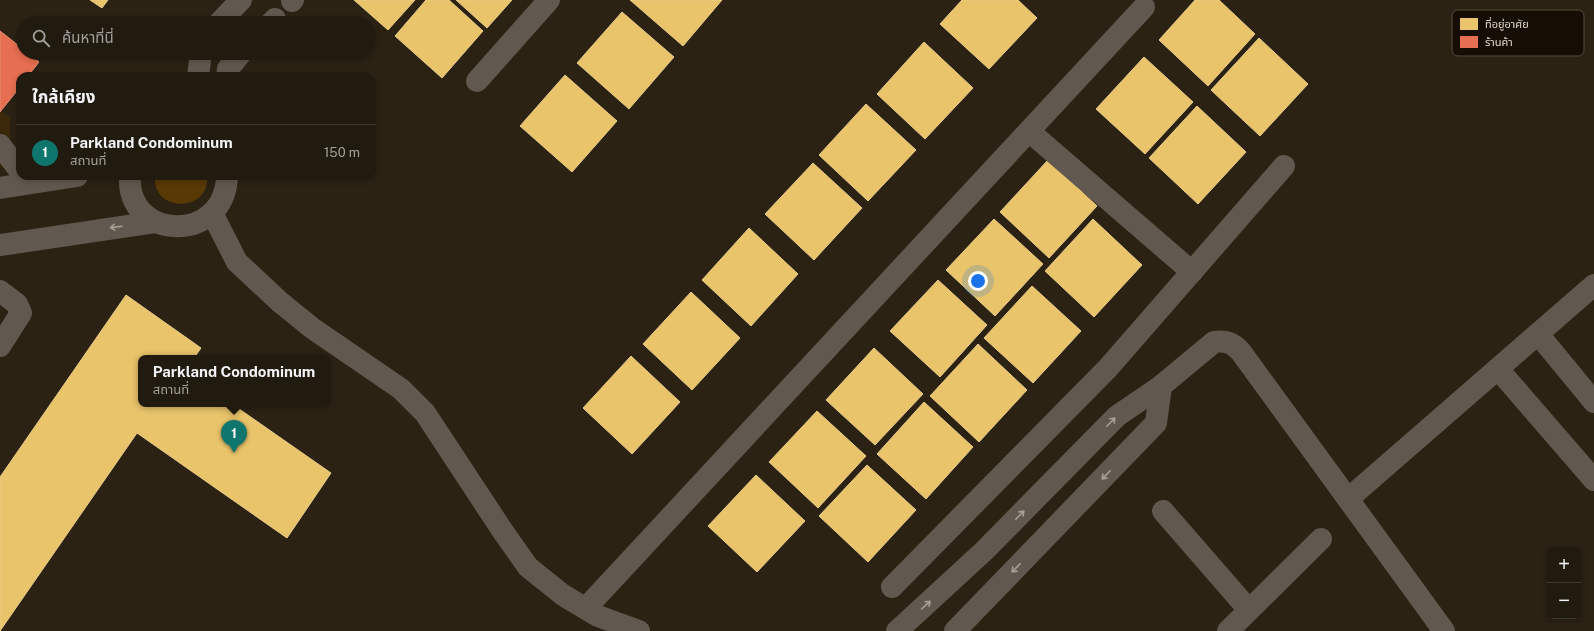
<!DOCTYPE html>
<html lang="th">
<head>
<meta charset="utf-8">
<style>
	:root { --surface:#201a0f; --page:#2d271d; --text:#f1f3f6; --muted:#a2a19e; --line:#3d382f; --accent:#0f766e }
	body { margin:0; font-family:"Public Sans","Noto Sans Thai",sans-serif; background:var(--page); color:var(--text) }
	.controls { position:absolute; right:12px; bottom:12px; display:grid; overflow:hidden; border-radius:8px; box-shadow:0 2px 6px #0003 }
	.controls button { width:36px; height:36px; display:grid; place-items:center; padding:0; border:0; border-bottom:1px solid var(--line); background:var(--surface); color:var(--text); font:20px sans-serif }
	.you { position:absolute; left:978px; top:281px; width:14px; height:14px; margin:-10px; border:3px solid #fff; border-radius:50%; background:#1a73e8; box-shadow:0 0 0 6px #1a73e833 }
	.badge { display:grid; place-items:center; width:26px; height:26px; border-radius:50%; background:var(--accent); color:#fff; font-size:13px; font-weight:700 }
	.pin { position:absolute; translate:-50% -33px; filter:drop-shadow(0 1px 2px #0008) }
	.pin::after { content:''; position:absolute; top:21px; width:14px; height:12px; background:inherit; clip-path:polygon(0 0,100% 0,50% 100%) }
	.popup { position:absolute; left:138px; top:355px; width:192px; height:52px; box-sizing:border-box; display:grid; place-content:center; border-radius:8px; background:var(--surface); filter:drop-shadow(0 1px 3px #0005); font-size:13px; white-space:nowrap; color:var(--muted) }
	.popup b { font-size:15px; color:var(--text) }
	.popup::after { content:''; position:absolute; left:50%; top:100%; margin-left:-8px; border:8px solid transparent; border-top-color:var(--surface) }
	.list { margin:0; padding:0; list-style:none }
	h2 { display:flex; justify-content:space-between; align-items:center; height:52px; margin:0; padding:0 16px; font-size:17px }
	h2 small { font-size:13px; font-weight:400; color:var(--muted) }
	.list li { display:grid; grid-template-columns:26px 1fr auto; gap:12px; align-items:center; box-sizing:border-box; height:56px; padding:0 16px; border-top:1px solid var(--line) }
	.list b { display:block; font-size:15px; white-space:nowrap }
	.list p { margin:0; font-size:13px; white-space:nowrap; color:var(--muted) }
	.list em { font-size:13px; font-style:normal; color:var(--muted) }
	.icon { flex:none; width:22px; height:22px; fill:none; stroke:currentColor; stroke-width:2; stroke-linecap:round; stroke-linejoin:round }
	.map { position:relative; flex:none; width:1594px; height:631px; overflow:hidden }
	.search { position:absolute; background:var(--surface); box-shadow:0 2px 6px #0003; left:16px; top:16px; width:360px; height:44px; display:flex; align-items:center; gap:10px; box-sizing:border-box; padding:0 14px; border-radius:22px; color:var(--muted); font-size:15px }
	.panel { position:absolute; background:var(--surface); box-shadow:0 2px 6px #0003; left:16px; top:72px; width:360px; height:108px; border-radius:12px }
	.map>svg:first-child { display:block }
	.built { fill:#3b270a }
	.green { fill:#593904 }
	.homes { fill:#e9c46a; stroke:#e7ca87 }
	.shops { fill:#e76f51; stroke:#e68e75 }
	.lines { fill:none; stroke-linecap:round; stroke-linejoin:round }
	.minor { stroke:#61594f; stroke-width:22 }
	.oneway { stroke:#a89f93 }
	.key { fill:#160e05; stroke:#544b40; stroke-width:1 }
	.key-label { font-size:11px; fill:#e3d8ca }
</style>
</head>
<body>
<div class="map">
<svg width="1594" height="631" viewBox="0 0 1594 631">
	<rect width="100%" height="100%" fill="#2b2214"/>
	<polygon class="built" points="0,111 10,117 10,166 0,167"/>
	<path class="green" d="M155,176h52c4,36 -55,38 -52,0z"/>
	<g class="homes">
		<polygon points="90,0 108,0 102,8"/>
		<polygon points="354,0 415,0 388,30"/>
		<polygon points="426,0 449,0 483,31 442,78 395,36"/>
		<polygon points="456,0 512,0 487,28"/>
		<polygon points="630,0 722,0 683,46"/>
		<polygon points="962,0 1018,0 1037,18 989,69 940,24"/>
		<polygon points="1195,0 1219,0 1255,34 1208,86 1159,40"/>
		<polygon points="622,12 674,57 629,109 577,63"/>
		<polygon points="1259,38 1308,84 1260,136 1211,90"/>
		<polygon points="924,42 973,88 925,139 877,94"/>
		<polygon points="1144,57 1193,102 1145,154 1096,109"/>
		<polygon points="565,75 617,121 572,172 520,126"/>
		<polygon points="866,104 916,150 868,201 819,155"/>
		<polygon points="1197,106 1246,152 1198,204 1149,158"/>
		<polygon points="1048,160 1097,206 1049,258 1000,212"/>
		<polygon points="813,163 862,208 814,260 765,214"/>
		<polygon points="994,219 1043,264 995,316 946,270"/>
		<polygon points="1093,219 1142,265 1094,317 1045,271"/>
		<polygon points="749,228 798,274 751,326 702,280"/>
		<polygon points="938,280 987,325 940,377 890,331"/>
		<polygon points="1032,286 1081,331 1033,383 984,338"/>
		<polygon points="691,292 740,338 692,390 643,344"/>
		<polygon points="126,295 201,348 194,358 141,358 141,404 232,404 331,473 287,538 137,433 0,631 0,477"/>
		<polygon points="978,344 1027,390 979,442 930,396"/>
		<polygon points="874,348 923,394 875,445 826,400"/>
		<polygon points="631,356 680,402 632,454 583,408"/>
		<polygon points="924,402 973,447 926,499 877,454"/>
		<polygon points="817,411 866,456 818,508 769,462"/>
		<polygon points="867,465 916,510 868,562 819,516"/>
		<polygon points="756,475 805,521 757,572 708,526"/>
	</g>
	<polygon class="shops" points="0,31 23,49 23,53 28,53 39,62 28,76 20,76 20,87 0,112"/>
	<g class="lines">
		<g class="minor">
			<polyline points="292,1 293,0"/>
			<polyline points="219,23 241,0"/>
			<polyline points="271,23 275,19"/>
			<polyline points="198,76 201,53"/>
			<polyline points="227,76 228,69 241,53"/>
			<polyline points="477,81 549,0"/>
			<polyline points="1030,132 1192,272"/>
			<polyline points="0,145 20,171"/>
			<path d="M130,176c-4,65 95,69 97,0"/>
			<polyline points="0,188 77,176"/>
			<polyline points="212,213 237,262 280,302 312,328 401,389 425,413 502,530 528,567 563,595 598,616 639,631"/>
			<polyline points="0,245 155,222"/>
			<polyline points="0,291 17,304 21,313 0,346"/>
			<polyline points="1538,334 1594,402"/>
			<polyline points="1498,369 1594,480"/>
			<polyline points="1348,499 1594,285"/>
			<polyline points="1163,511 1249,610"/>
			<polyline points="892,587 1108,368 1284,166"/>
			<polyline points="586,608 1144,7"/>
			<path d="M897,631l87,-80 133,-135 44,-30 53,-44c12,-2 19,1 27,10l203,279"/>
			<polyline points="955,631 1156,423 1161,386"/>
			<polyline points="1228,631 1321,539"/>
		</g>
	</g>
	<defs><path id="oneway-shaft" d="M-6 0H5M1.5-3L5.5 0L1.5 3" fill="none" stroke-width="1.6" stroke-linecap="round" stroke-linejoin="round"/></defs>
	<g class="oneway">
		<use href="#oneway-shaft" transform="translate(116 227) rotate(173)"/>
		<use href="#oneway-shaft" transform="translate(1111 422) rotate(-45)"/>
		<use href="#oneway-shaft" transform="translate(1106 475) rotate(134)"/>
		<use href="#oneway-shaft" transform="translate(1020 515) rotate(-46)"/>
		<use href="#oneway-shaft" transform="translate(1016 568) rotate(134)"/>
		<use href="#oneway-shaft" transform="translate(926 605) rotate(-42)"/>
	</g>
	<rect x="1452" y="10" width="132" height="46" rx="6" class="key"/>
	<rect x="1460" y="18" width="18" height="12" fill="#e9c46a"/>
	<rect x="1460" y="36" width="18" height="12" fill="#e76f51"/>
	<g class="key-label">
		<text x="1485" y="28">ที่อยู่อาศัย</text>
		<text x="1485" y="46">ร้านค้า</text>
	</g>
</svg>
<div class="controls">
<button>+</button>
<button>−</button>
</div>
<div class="you"></div>
<div class="pin badge" style="left:234px;top:453px">1</div>
<div class="popup"><b>Parkland Condominum</b>สถานที่</div>
<div class="search"><svg class="icon" aria-label="search" viewBox="0 0 24 24"><circle cx="10" cy="10" r="6"/><path d="M15 15l6 6"/></svg>ค้นหาที่นี่</div>
<section class="panel">
<h2>ใกล้เคียง<small></small></h2>
<ul class="list">
<li><span class="badge">1</span><div><b>Parkland Condominum</b><p>สถานที่</p></div><em>150 m</em></li>
</ul>
</section>
</div>
</body>
</html>
